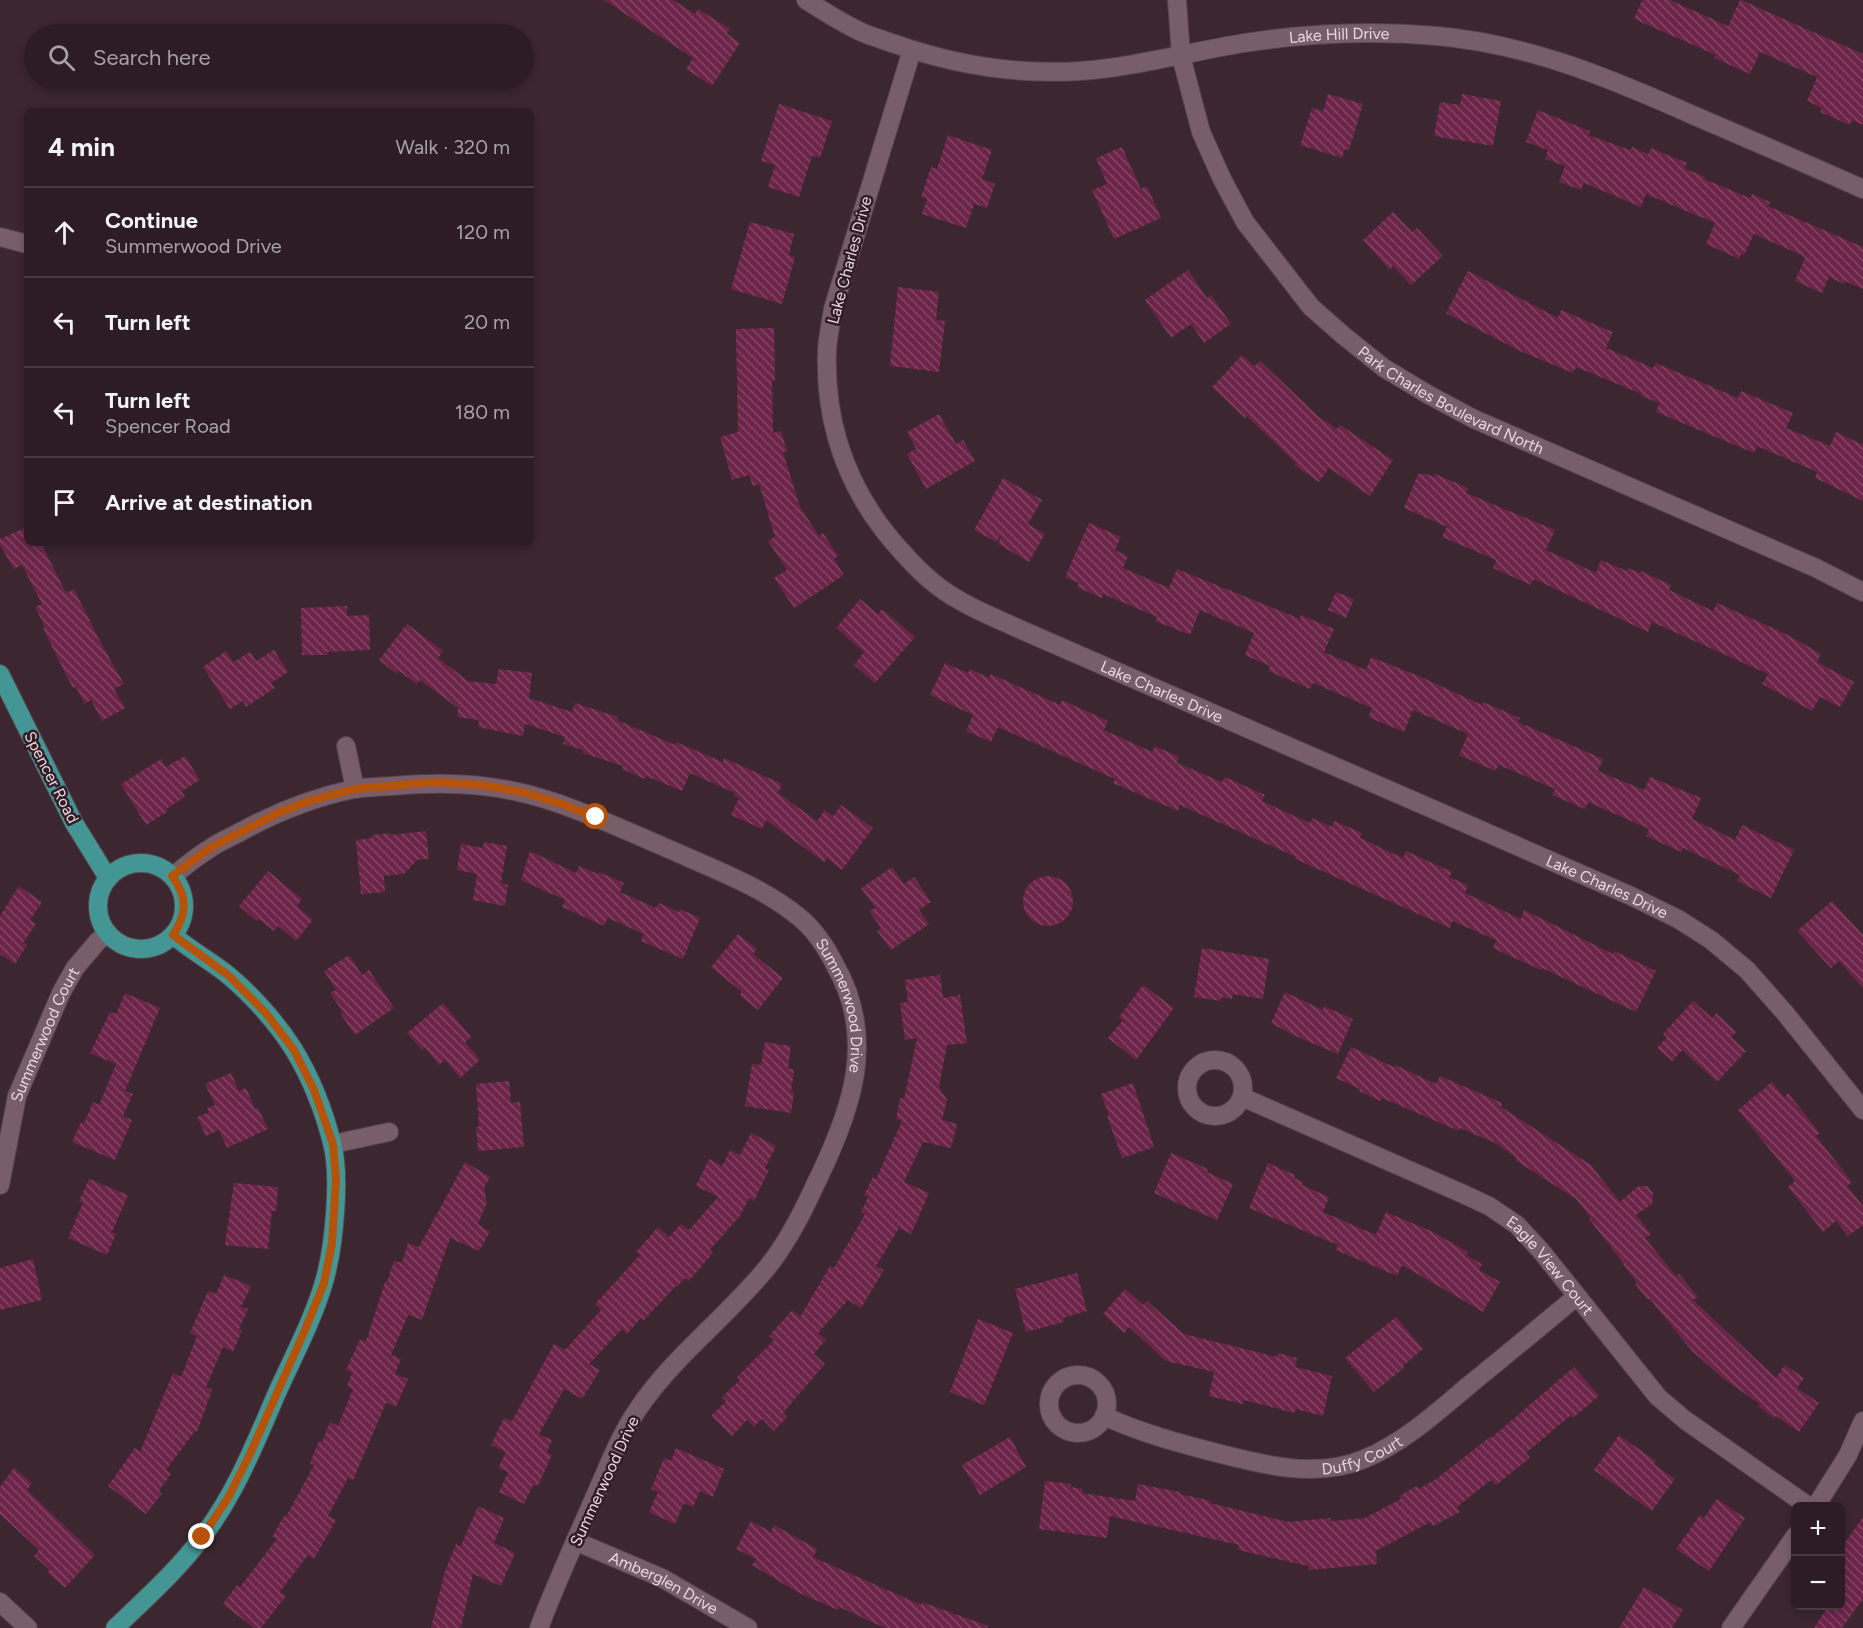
<!DOCTYPE html>
<html lang="en">
<head>
<meta charset="utf-8">
<style>
	:root { --surface:#2d1c24; --page:#35252c; --text:#f1f3f6; --muted:#a7a1a6; --line:#483a41 }
	body { margin:0; font-family:Figtree,sans-serif; background:var(--page); color:var(--text) }
	.controls { position:absolute; right:18px; bottom:18px; display:grid; overflow:hidden; border-radius:9px; box-shadow:0 3px 9px #0003 }
	.controls button { width:54px; height:54px; display:grid; place-items:center; padding:0; border:0; border-bottom:2px solid var(--line); background:var(--surface); color:var(--text); font:30px sans-serif }
	.stop { position:absolute; width:18px; height:18px; margin:-14px; border:4px solid #b45309; border-radius:50%; background:#fff }
	.stop.end { background:#b45309; border-color:#fff; box-shadow:0 2px 6px #0008 }
	.list { margin:0; padding:0; list-style:none }
	h2 { display:flex; justify-content:space-between; align-items:center; height:78px; margin:0; padding:0 24px; font-size:26px }
	h2 small { font-size:20px; font-weight:400; color:var(--muted) }
	.list li { display:grid; grid-template-columns:39px 1fr auto; gap:18px; align-items:center; box-sizing:border-box; height:90px; padding:0 24px; border-top:2px solid var(--line) }
	.list b { display:block; font-size:22px; white-space:nowrap }
	.list p { margin:0; font-size:20px; white-space:nowrap; color:var(--muted) }
	.list em { font-size:20px; font-style:normal; color:var(--muted) }
	.icon { flex:none; width:33px; height:33px; fill:none; stroke:currentColor; stroke-width:2; stroke-linecap:round; stroke-linejoin:round }
	.map { position:relative; flex:none; width:1863px; height:1628px; overflow:hidden }
	.search { position:absolute; background:var(--surface); box-shadow:0 3px 9px #0003; left:24px; top:24px; width:510px; height:66px; display:flex; align-items:center; gap:15px; box-sizing:border-box; padding:0 21px; border-radius:33px; color:var(--muted); font-size:22px }
	.panel { position:absolute; background:var(--surface); box-shadow:0 3px 9px #0003; left:24px; top:108px; width:510px; height:438px; border-radius:9px }
	.map>svg:first-child { display:block }
	.building { fill:url(#building-back-hatch) }
	.lines { fill:none; stroke-linecap:round; stroke-linejoin:round }
	.minor-casing { stroke:#56434b; stroke-width:20 }
	.major-casing { stroke:#56434b; stroke-width:20 }
	.minor { stroke:#785e69; stroke-width:18 }
	.major { stroke:#439694; stroke-width:18 }
	.route { stroke:#b45309; stroke-width:8 }
	.labels { text-anchor:middle; stroke-width:5; stroke-linejoin:round; paint-order:stroke }
	.street-label { font-size:16px; fill:#e7d8de; stroke:#321c26 }
</style>
</head>
<body>
<div class="map">
<svg width="1863" height="1628" viewBox="0 0 1863 1628">
	<defs>
		<pattern id="building-back-hatch" width="6" height="6" patternUnits="userSpaceOnUse" patternTransform="scale(1.5)"><rect width="6" height="6" fill="#6c2549"/><path d="M-1 5l2 2M0 0l6 6M5-1l2 2" fill="none" stroke="#814463"/></pattern>
	</defs>
	<rect width="100%" height="100%" fill="#3c2630"/>
	<g class="building">
		<polygon points="604,0 673,0 695,14 698,9 730,29 727,34 740,43 712,86 686,69 693,58"/>
		<polygon points="1642,0 1670,0 1728,26 1740,0 1741,0 1863,54 1863,125 1852,120 1850,125 1820,112 1822,108 1807,101 1817,77 1760,52 1750,74 1714,58 1716,55 1634,19"/>
		<polygon points="1328,94 1363,104 1349,150 1345,149 1342,158 1300,145 1312,108 1323,111"/>
		<polygon points="1462,94 1501,101 1493,146 1434,136 1440,102 1460,105"/>
		<polygon points="779,104 832,121 820,158 812,156 799,197 768,187 775,165 761,161"/>
		<polygon points="1538,110 1590,131 1588,135 1630,150 1632,147 1648,154 1651,148 1687,163 1684,168 1705,177 1704,179 1750,198 1752,194 1770,202 1768,206 1863,247 1863,289 1845,281 1844,284 1829,277 1822,293 1795,281 1805,258 1803,256 1754,234 1744,255 1741,254 1739,259 1706,244 1715,223 1646,194 1641,207 1584,183 1581,190 1559,182 1565,166 1545,159 1548,150 1526,142"/>
		<polygon points="948,135 992,150 982,179 995,184 987,208 974,204 966,228 922,214 927,198 921,197 931,167 937,169"/>
		<polygon points="1122,147 1141,189 1147,186 1161,218 1114,239 1092,190 1107,184 1096,158"/>
		<polygon points="1393,212 1412,232 1417,228 1443,256 1411,285 1393,266 1390,270 1363,240"/>
		<polygon points="750,222 794,234 789,255 795,257 782,304 731,289"/>
		<polygon points="1188,270 1207,298 1211,295 1231,324 1204,343 1191,324 1171,338 1145,300"/>
		<polygon points="1468,271 1558,318 1561,310 1613,332 1606,348 1653,368 1656,363 1738,398 1741,391 1793,413 1786,428 1830,446 1836,432 1863,445 1863,501 1815,478 1817,472 1757,446 1754,453 1656,412 1659,403 1641,396 1642,394 1576,367 1573,373 1520,351 1446,313"/>
		<polygon points="898,287 939,292 936,320 945,321 939,372 890,366"/>
		<polygon points="774,328 775,381 772,381 773,433 781,431 787,451 783,452 800,507 819,536 823,533 838,556 834,559 844,575 794,608 774,578 787,570 768,541 775,537 759,484 753,486 749,475 732,480 720,437 738,432 736,329"/>
		<polygon points="1242,355 1254,366 1260,361 1319,417 1337,429 1340,425 1393,460 1370,496 1329,468 1319,482 1294,465 1296,463 1247,416 1245,418 1212,387"/>
		<polygon points="939,414 956,444 963,440 975,461 926,489 907,454 916,449 907,432"/>
		<polygon points="1418,474 1427,474 1434,477 1435,474 1468,488 1466,493 1555,530 1546,550 1596,573 1601,560 1627,571 1628,568 1640,573 1641,571 1671,585 1669,590 1713,611 1717,603 1786,634 1821,654 1817,662 1854,682 1840,707 1820,697 1812,711 1762,684 1768,674 1652,622 1648,632 1534,579 1531,585 1493,568 1496,560 1442,537 1447,527 1404,508"/>
		<polygon points="1003,478 1042,500 1028,524 1045,534 1029,562 998,544 1002,535 996,542 974,530"/>
		<polygon points="1089,523 1121,537 1115,550 1128,556 1123,568 1169,588 1177,569 1300,619 1301,615 1334,629 1324,652 1366,670 1371,657 1421,677 1482,705 1483,702 1520,718 1518,722 1603,759 1598,771 1644,790 1650,777 1701,798 1692,819 1735,840 1742,825 1794,850 1771,898 1737,881 1740,875 1683,848 1681,852 1646,836 1649,829 1588,802 1585,809 1552,795 1555,789 1499,765 1495,771 1459,755 1468,734 1413,710 1404,732 1368,717 1372,708 1313,683 1310,689 1268,671 1270,666 1245,655 1254,633 1200,610 1190,635 1155,621 1157,617 1103,594 1102,598 1077,587 1079,583 1065,577"/>
		<polygon points="27,527 27,543 41,543 66,593 74,589 102,645 124,684 114,689 125,708 102,721 91,700 85,704 76,687 73,688 65,673 43,628 45,627 35,607 42,604 22,565 14,569 0,545 0,539"/>
		<polygon points="1336,592 1354,599 1346,618 1328,610"/>
		<polygon points="860,599 878,614 882,609 915,637 875,683 854,665 864,652 836,628"/>
		<polygon points="347,606 347,616 369,615 370,650 327,652 328,655 302,655 301,608"/>
		<polygon points="407,624 443,651 438,658 468,681 496,684 499,669 532,673 529,698 572,712 575,703 618,717 617,720 675,745 676,742 723,762 724,758 782,784 778,793 817,821 825,810 833,816 841,805 873,828 842,870 827,858 824,862 766,820 762,829 731,815 739,798 734,796 735,793 690,773 682,791 646,776 645,779 622,769 623,766 583,753 583,750 563,744 565,737 525,724 523,736 478,727 479,720 457,717 458,708 420,680 417,684 399,671 397,674 379,660"/>
		<polygon points="274,650 288,672 271,683 275,688 246,707 243,701 230,709 203,667 226,651 233,662 250,652 256,661"/>
		<polygon points="945,663 968,673 970,669 989,678 991,674 1060,705 1062,700 1108,721 1104,730 1152,752 1155,746 1179,757 1177,763 1222,782 1225,777 1265,795 1262,801 1310,823 1312,818 1332,827 1334,821 1362,833 1360,838 1403,858 1406,851 1452,872 1449,877 1468,885 1465,893 1521,919 1524,910 1613,954 1614,951 1656,971 1636,1012 1542,968 1541,970 1493,948 1496,940 1452,921 1450,928 1295,859 1296,857 1180,805 1178,811 1113,783 1115,779 998,727 991,742 966,731 973,715 930,695"/>
		<polygon points="185,756 200,780 182,791 185,797 166,809 168,811 146,825 121,784 161,759 166,767"/>
		<polygon points="426,831 429,859 417,860 404,874 384,876 385,892 361,894 356,840 372,838 372,835 390,833 390,835"/>
		<polygon points="484,842 507,846 501,883 508,885 505,906 473,900 477,874 457,870 461,844 483,848"/>
		<polygon points="530,851 576,873 579,866 598,874 599,872 624,883 620,892 656,908 659,903 679,912 680,909 700,918 683,959 641,941 644,934 608,918 604,926 562,907 565,900 521,880"/>
		<polygon points="892,867 904,884 914,877 931,902 919,910 929,924 891,950 877,931 881,928 869,911 875,908 861,888"/>
		<polygon points="268,871 302,899 297,906 313,920 296,941 278,926 274,931 259,919 257,921 239,906"/>
		<circle cx="1048" cy="901" r="25"/>
		<polygon points="19,886 42,902 30,920 36,924 23,943 27,945 15,964 0,954 0,916"/>
		<polygon points="1832,901 1863,935 1863,988 1839,961 1831,968 1797,931"/>
		<polygon points="738,934 757,949 753,954 783,978 758,1010 739,995 742,992 711,967"/>
		<polygon points="1202,948 1269,959 1263,999 1233,994 1232,999 1222,997 1221,1001 1194,997"/>
		<polygon points="349,955 362,975 369,970 394,1008 355,1035 340,1013 343,1012 330,993 336,990 324,971"/>
		<polygon points="940,975 943,998 960,995 967,1043 947,1045 939,1087 947,1100 942,1120 957,1124 951,1148 923,1142 904,1182 929,1193 911,1234 899,1228 876,1266 884,1270 861,1308 848,1300 818,1333 826,1340 814,1354 825,1364 783,1413 787,1417 774,1431 762,1419 754,1427 747,1420 732,1436 711,1416 726,1401 722,1397 740,1380 737,1377 774,1340 769,1336 792,1310 800,1317 830,1266 834,1268 865,1214 861,1212 868,1197 864,1195 873,1177 876,1179 902,1121 896,1119 900,1098 904,1099 917,1038 905,1040 900,1003 908,1002 905,980"/>
		<polygon points="1143,985 1174,1008 1136,1060 1108,1038 1123,1020 1119,1017"/>
		<polygon points="1285,992 1323,1010 1324,1006 1353,1019 1338,1054 1293,1035 1271,1023"/>
		<polygon points="125,993 160,1008 125,1091 133,1094 123,1116 132,1120 115,1160 72,1142 81,1122 84,1123 93,1102 99,1105 116,1064 90,1053 110,1012 116,1014"/>
		<polygon points="1693,1001 1712,1018 1716,1013 1736,1032 1731,1037 1746,1051 1717,1082 1682,1050 1672,1061 1657,1048 1667,1037 1663,1034"/>
		<polygon points="443,1003 471,1037 465,1042 480,1060 460,1078 445,1060 439,1065 425,1048 422,1050 407,1033"/>
		<polygon points="765,1042 791,1046 788,1068 794,1070 791,1092 794,1092 791,1113 745,1106 752,1064 761,1065"/>
		<polygon points="1351,1047 1394,1067 1395,1065 1436,1084 1440,1076 1502,1103 1501,1107 1591,1165 1620,1202 1638,1186 1647,1186 1653,1193 1652,1204 1636,1215 1651,1234 1645,1238 1676,1276 1679,1274 1698,1297 1693,1300 1776,1378 1785,1365 1804,1378 1797,1388 1819,1403 1799,1432 1776,1416 1774,1418 1758,1406 1760,1404 1725,1380 1692,1351 1650,1299 1648,1300 1635,1284 1637,1282 1623,1265 1624,1264 1589,1219 1591,1218 1576,1199 1515,1160 1517,1158 1495,1143 1460,1128 1459,1131 1382,1098 1380,1101 1359,1091 1360,1089 1336,1078"/>
		<polygon points="231,1073 239,1091 246,1088 255,1109 258,1108 268,1129 227,1148 219,1130 206,1136 197,1117 209,1112 207,1108 215,1105 205,1084"/>
		<polygon points="509,1081 511,1103 520,1102 524,1147 478,1151 476,1127 479,1127 476,1084"/>
		<polygon points="1772,1082 1784,1097 1788,1093 1820,1133 1816,1136 1852,1182 1847,1186 1863,1206 1863,1225 1848,1236 1836,1221 1823,1232 1788,1187 1795,1181 1738,1110"/>
		<polygon points="1133,1083 1154,1147 1122,1158 1107,1116 1109,1115 1101,1094"/>
		<polygon points="751,1133 776,1146 765,1168 769,1170 754,1201 749,1198 740,1216 710,1250 713,1253 689,1281 685,1278 677,1287 676,1286 644,1320 641,1318 627,1334 622,1329 589,1364 600,1370 582,1399 564,1389 539,1434 552,1440 547,1452 552,1455 538,1486 533,1485 524,1504 499,1492 508,1472 498,1468 506,1452 491,1445 504,1418 512,1421 554,1344 565,1350 601,1310 595,1304 640,1255 636,1252 658,1227 669,1237 681,1224 689,1230 718,1197 696,1186 709,1159 722,1166 730,1150 740,1155"/>
		<polygon points="1171,1153 1208,1169 1207,1172 1233,1184 1217,1220 1154,1193"/>
		<polygon points="465,1162 490,1177 484,1188 487,1203 478,1224 490,1232 479,1251 450,1238 422,1320 408,1315 391,1355 401,1359 395,1374 408,1379 396,1407 386,1403 353,1480 348,1478 328,1516 336,1520 314,1559 308,1555 280,1592 286,1596 261,1628 254,1628 223,1604 237,1585 240,1587 277,1539 272,1537 284,1516 286,1517 314,1465 310,1463 319,1441 322,1442 330,1422 338,1426 353,1389 347,1386 352,1373 346,1370 360,1339 366,1341 385,1282 387,1282 394,1261 402,1263 408,1243 419,1247"/>
		<polygon points="1268,1163 1295,1175 1294,1178 1303,1182 1302,1185 1329,1197 1323,1212 1376,1235 1386,1212 1433,1232 1468,1252 1466,1255 1482,1264 1479,1270 1500,1282 1483,1312 1402,1265 1397,1276 1336,1250 1338,1245 1249,1208"/>
		<polygon points="89,1179 128,1195 112,1232 116,1234 107,1255 68,1238 83,1203 79,1201"/>
		<polygon points="234,1183 278,1187 276,1211 272,1211 268,1249 225,1245"/>
		<polygon points="33,1259 42,1300 0,1310 0,1268"/>
		<polygon points="1077,1273 1087,1311 1063,1318 1064,1322 1026,1332 1015,1289"/>
		<polygon points="224,1275 251,1286 241,1307 248,1309 239,1329 242,1331 233,1352 223,1347 206,1387 212,1390 197,1432 195,1431 166,1470 171,1474 159,1491 162,1494 146,1514 108,1486 135,1448 140,1452 173,1373 181,1377 197,1336 190,1333 208,1291 216,1294"/>
		<polygon points="1125,1289 1143,1305 1147,1301 1184,1334 1277,1357 1278,1353 1297,1358 1295,1367 1332,1376 1323,1416 1296,1409 1294,1413 1244,1400 1243,1404 1209,1396 1214,1372 1166,1361 1129,1327 1124,1333 1103,1314"/>
		<polygon points="1396,1317 1423,1349 1403,1366 1404,1368 1374,1392 1345,1358"/>
		<polygon points="978,1319 1013,1333 984,1405 950,1392"/>
		<polygon points="1574,1367 1599,1396 1573,1418 1571,1415 1526,1453 1530,1458 1496,1485 1491,1480 1457,1507 1460,1512 1433,1526 1430,1522 1376,1551 1377,1564 1309,1570 1308,1566 1238,1550 1239,1545 1110,1516 1107,1538 1039,1529 1045,1481 1071,1484 1071,1487 1083,1489 1082,1493 1135,1501 1138,1484 1180,1492 1180,1494 1211,1501 1210,1503 1288,1522 1330,1518 1331,1521 1365,1518 1401,1499 1399,1496 1417,1486 1419,1489 1436,1479 1490,1437 1491,1438"/>
		<polygon points="1619,1435 1656,1461 1654,1464 1675,1479 1652,1511 1594,1470"/>
		<polygon points="1010,1437 1026,1467 980,1495 962,1465"/>
		<polygon points="676,1448 724,1469 713,1497 700,1491 693,1507 684,1503 675,1524 649,1512 658,1492 651,1489 664,1458 671,1461"/>
		<polygon points="14,1468 32,1483 27,1490 95,1555 65,1588 47,1572 50,1570 34,1556 39,1550 0,1514 0,1487"/>
		<polygon points="1717,1499 1745,1518 1709,1571 1676,1549 1700,1515 1704,1518"/>
		<polygon points="478,1506 504,1518 494,1543 515,1553 501,1586 473,1574 461,1628 431,1628 445,1571 456,1544 461,1546"/>
		<polygon points="1863,1517 1863,1599 1842,1628 1814,1628 1829,1605 1840,1605 1840,1550"/>
		<polygon points="751,1521 771,1532 774,1525 817,1549 813,1557 921,1605 922,1602 988,1626 987,1628 885,1628 839,1607 838,1610 797,1592 752,1565 756,1559 736,1549"/>
		<polygon points="1644,1587 1683,1610 1672,1628 1619,1628"/>
	</g>
	<g class="lines">
		<g class="minor-casing">
			<g id="minor">
				<path id="s1" d="M806,0c17,11 35,22 53,31 11,5 24,9 36,13 60,21 122,31 185,27 55,-4 109,-19 164,-28 64,-10 129,-13 193,-7 92,8 175,43 258,80 56,24 112,48 168,73"/>
				<path id="s2" d="M1177,0l4,56 20,76 21,47 23,43 66,85 33,29 40,32 45,27 45,24 342,149 47,24"/>
				<path id="s3" d="M912,50l-79,259c-2,13 -5,27 -6,41 -3,79 23,146 76,203 16,18 35,36 56,47 18,11 39,19 58,28l443,193 171,75 47,23 33,21 36,30 38,43 78,97"/>
				<polyline points="0,237 27,244"/>
				<polyline points="346,746 355,789"/>
				<path id="s4" d="M173,876c11,-9 23,-19 36,-27 10,-7 22,-12 33,-18 35,-19 73,-34 112,-42 12,-2 25,-2 38,-3 67,-6 121,-1 184,24 37,14 74,31 111,47 39,17 79,33 112,60 16,13 27,30 36,48 42,73 17,144 -17,214 -14,30 -28,59 -48,85 -40,51 -95,90 -132,145 -18,26 -30,58 -43,87 -19,44 -39,87 -56,132"/>
				<circle cx="1215" cy="1088" r="28"/>
				<path id="s5" d="M1242,1097l219,96 28,13 28,19 24,26 117,146 27,23 123,86"/>
				<polyline points="333,1144 389,1132"/>
				<path id="s6" d="M0,1185l17,-89 44,-103 14,-25 23,-27 10,-8"/>
				<circle cx="1078" cy="1404" r="29"/>
				<path id="s7" d="M1104,1416c37,17 74,27 113,37 47,12 99,26 147,6 39,-16 72,-46 104,-73 37,-30 73,-60 109,-90"/>
				<polyline points="1816,1506 1848,1455 1863,1421"/>
				<path id="s8" d="M575,1541l87,37 86,50"/>
				<polyline points="0,1602 28,1628"/>
				<polyline points="1731,1628 1796,1535"/>
			</g>
		</g>
		<g class="major-casing">
			<g id="major">
				<polyline points="0,674 74,823 108,878"/>
				<circle cx="141" cy="906" r="43"/>
				<path d="M115,1628c30,-29 63,-58 88,-92 32,-42 52,-92 73,-141 16,-36 37,-75 48,-113 10,-34 17,-105 8,-139 -8,-32 -21,-65 -38,-93 -16,-26 -42,-55 -66,-75 -17,-14 -38,-25 -55,-40"/>
			</g>
		</g>
		<use href="#minor" class="minor"/>
		<use href="#major" class="major"/>
	</g>
	<g class="lines">
		<path class="route" d="M202,1537l26,-39 22,-44 55,-124 19,-47 8,-40 4,-63 -3,-36 -19,-54 -20,-40 -29,-38 -37,-37 -55,-40c14,-21 15,-38 -1,-59l38,-28 70,-36 29,-11 46,-12 79,-7 48,3 44,8 36,11 34,13"/>
	</g>
	<g class="labels">
		<g class="street-label">
			<text dy="6" stroke="none"><textPath href="#s1" startOffset="550">Lake Hill Drive</textPath></text>
			<text transform="translate(849 260) rotate(-75)" y="6">Lake Charles Drive</text>
			<text dy="6" stroke="none"><textPath href="#s2" startOffset="512">Park Charles Boulevard North</textPath></text>
			<text dy="6" stroke="none"><textPath href="#s3" startOffset="831">Lake Charles Drive</textPath></text>
			<text transform="translate(52 777) rotate(63)" y="6">Spencer Road</text>
			<text dy="6" stroke="none"><textPath href="#s3" startOffset="1317">Lake Charles Drive</textPath></text>
			<text dy="6" stroke="none"><textPath href="#s4" startOffset="778">Summerwood Drive</textPath></text>
			<text dy="6" stroke="none"><textPath href="#s6" startOffset="158">Summerwood Court</textPath></text>
			<text dy="6" stroke="none"><textPath href="#s5" startOffset="356">Eagle View Court</textPath></text>
			<text dy="6" stroke="none"><textPath href="#s7" startOffset="268">Duffy Court</textPath></text>
			<text transform="translate(604 1481) rotate(-65)" y="6">Summerwood Drive</text>
			<text dy="6" stroke="none"><textPath href="#s8" startOffset="98">Amberglen Drive</textPath></text>
		</g>
	</g>
</svg>
<div class="controls">
<button>+</button>
<button>−</button>
</div>
<div class="stop" style="left:596px;top:817px"></div>
<div class="stop end" style="left:202px;top:1537px"></div>
<div class="search"><svg class="icon" aria-label="search" viewBox="0 0 24 24"><circle cx="10" cy="10" r="6"/><path d="M15 15l6 6"/></svg>Search here</div>
<section class="panel">
<h2>4 min<small>Walk · 320 m</small></h2>
<ul class="list">
<li><svg class="icon" aria-label="ahead" viewBox="0 0 24 24"><path d="M12 20V5M6 11l6-6 6 6"/></svg><div><b>Continue</b><p>Summerwood Drive</p></div><em>120 m</em></li>
<li><svg class="icon" aria-label="left" viewBox="0 0 24 24"><path d="M17 20v-9H6M10 6l-5 5 5 5"/></svg><div><b>Turn left</b></div><em>20 m</em></li>
<li><svg class="icon" aria-label="left" viewBox="0 0 24 24"><path d="M17 20v-9H6M10 6l-5 5 5 5"/></svg><div><b>Turn left</b><p>Spencer Road</p></div><em>180 m</em></li>
<li><svg class="icon" aria-label="arrive" viewBox="0 0 24 24"><path d="M6 21V4h12l-3 4 3 4H6"/></svg><div><b>Arrive at destination</b></div></li>
</ul>
</section>
</div>
</body>
</html>
